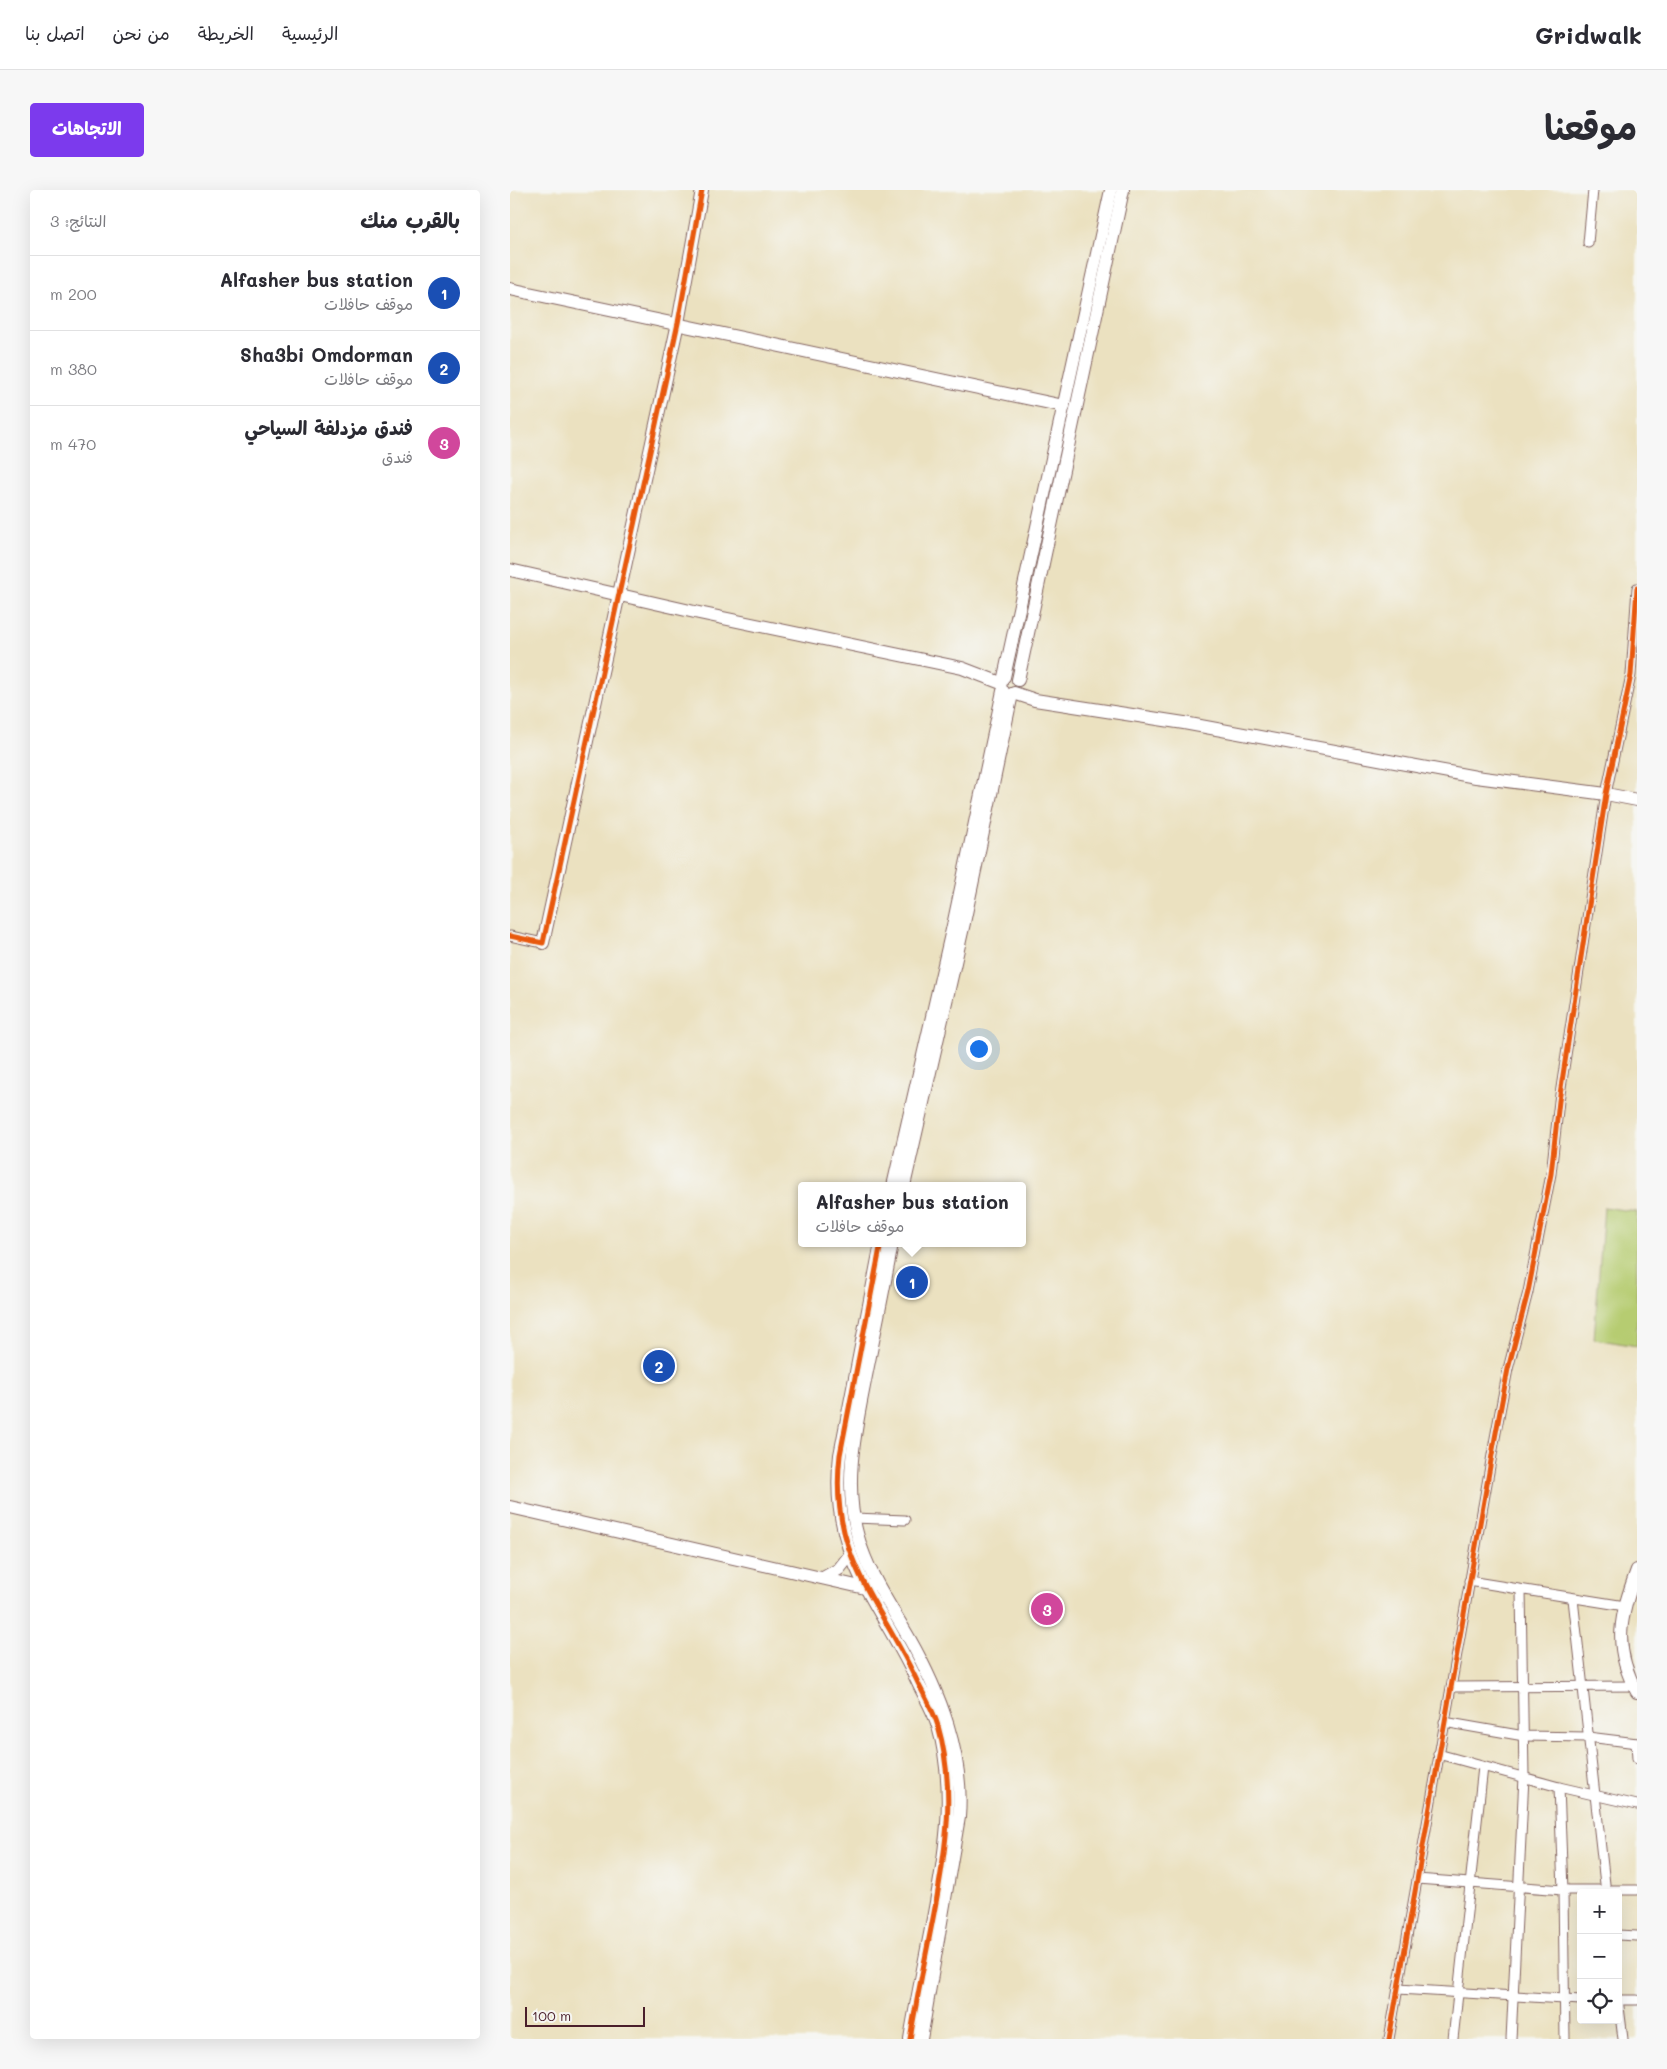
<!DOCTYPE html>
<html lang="ar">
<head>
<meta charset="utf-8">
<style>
	:root { --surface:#fff; --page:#f7f7f7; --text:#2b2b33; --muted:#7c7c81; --line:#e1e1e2; --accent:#7c3aed }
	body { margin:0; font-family:Mali,"Playpen Sans Arabic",sans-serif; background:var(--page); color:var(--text); direction:rtl }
	.controls { position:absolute; right:15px; bottom:15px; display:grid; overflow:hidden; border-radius:5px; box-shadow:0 5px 20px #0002 }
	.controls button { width:45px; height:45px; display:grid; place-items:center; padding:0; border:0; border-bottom:1px solid var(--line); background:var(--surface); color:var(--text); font:25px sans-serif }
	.scale { position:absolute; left:15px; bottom:12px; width:120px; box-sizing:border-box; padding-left:5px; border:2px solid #4a1f2b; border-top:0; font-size:14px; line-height:18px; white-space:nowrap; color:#4a1f2b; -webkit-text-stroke:4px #f6f6f2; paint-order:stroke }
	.you { position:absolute; left:468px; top:858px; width:18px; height:18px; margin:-12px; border:4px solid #fff; border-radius:50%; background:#1a73e8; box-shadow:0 0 0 8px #1a73e833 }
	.badge { display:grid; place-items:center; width:32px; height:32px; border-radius:50%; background:var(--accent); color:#fff; font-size:16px; font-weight:700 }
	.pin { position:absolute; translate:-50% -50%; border:2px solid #fff; box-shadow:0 1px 5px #0006 }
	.popup { position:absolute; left:288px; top:992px; width:228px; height:65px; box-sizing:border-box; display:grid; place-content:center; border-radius:5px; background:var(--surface); filter:drop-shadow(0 1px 4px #0005); font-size:16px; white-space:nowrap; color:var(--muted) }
	.popup b { font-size:19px; color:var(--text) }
	.popup::after { content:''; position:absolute; left:50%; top:100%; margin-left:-10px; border:10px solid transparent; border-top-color:var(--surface) }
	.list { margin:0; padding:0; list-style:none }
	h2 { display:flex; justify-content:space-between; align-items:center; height:65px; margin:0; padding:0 20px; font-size:21px }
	h2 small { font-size:16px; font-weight:400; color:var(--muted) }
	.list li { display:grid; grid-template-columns:32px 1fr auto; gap:15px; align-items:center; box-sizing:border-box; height:75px; padding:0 20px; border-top:1px solid var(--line) }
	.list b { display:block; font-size:19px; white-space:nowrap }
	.list p { margin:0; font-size:16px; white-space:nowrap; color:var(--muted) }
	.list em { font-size:16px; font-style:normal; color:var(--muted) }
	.icon { flex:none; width:28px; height:28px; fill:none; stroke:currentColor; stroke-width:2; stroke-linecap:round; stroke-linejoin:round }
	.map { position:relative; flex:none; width:1127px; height:1849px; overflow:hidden; direction:ltr; border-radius:5px }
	header { display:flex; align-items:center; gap:30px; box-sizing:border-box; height:70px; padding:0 25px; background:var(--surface); border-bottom:1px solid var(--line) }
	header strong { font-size:24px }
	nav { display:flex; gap:28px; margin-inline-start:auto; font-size:18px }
	.intro { display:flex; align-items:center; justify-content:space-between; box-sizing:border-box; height:120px; padding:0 30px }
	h1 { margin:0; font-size:35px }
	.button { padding:12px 22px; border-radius:5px; background:var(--accent); color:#fff; font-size:18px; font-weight:700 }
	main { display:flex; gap:30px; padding:0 30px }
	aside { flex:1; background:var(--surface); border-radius:5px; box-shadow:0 5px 20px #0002 }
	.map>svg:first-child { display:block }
	.pitch { fill:#b6cc71; stroke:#80764e }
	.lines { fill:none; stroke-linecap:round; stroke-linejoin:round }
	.street-casing { stroke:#82635f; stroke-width:11 }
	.secondary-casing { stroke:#82635f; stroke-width:14 }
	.street { stroke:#fff; stroke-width:9 }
	.secondary { stroke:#fff; stroke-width:12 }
	.cycleway-casing { stroke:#f6f6f2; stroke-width:8 }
	.cycleway { stroke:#e8590c; stroke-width:5 }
</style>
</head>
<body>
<header>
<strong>Gridwalk</strong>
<nav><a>الرئيسية</a><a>الخريطة</a><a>من نحن</a><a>اتصل بنا</a></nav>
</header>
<div class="intro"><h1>موقعنا</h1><a class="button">الاتجاهات</a></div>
<main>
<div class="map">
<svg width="1127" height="1849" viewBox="0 0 1127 1849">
	<rect width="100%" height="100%" fill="#f6f6f2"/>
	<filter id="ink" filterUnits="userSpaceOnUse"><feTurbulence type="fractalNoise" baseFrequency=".02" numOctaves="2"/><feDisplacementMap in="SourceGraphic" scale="10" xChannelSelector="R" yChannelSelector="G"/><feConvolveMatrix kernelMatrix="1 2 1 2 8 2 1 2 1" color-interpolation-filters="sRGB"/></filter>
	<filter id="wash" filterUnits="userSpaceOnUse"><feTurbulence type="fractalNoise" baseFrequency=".0096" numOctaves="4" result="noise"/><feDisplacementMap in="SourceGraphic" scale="20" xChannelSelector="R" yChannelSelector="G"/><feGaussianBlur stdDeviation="1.12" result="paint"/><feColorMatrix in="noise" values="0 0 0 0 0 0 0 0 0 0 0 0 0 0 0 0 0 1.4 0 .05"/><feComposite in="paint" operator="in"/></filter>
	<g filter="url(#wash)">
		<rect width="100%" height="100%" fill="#ebe1c0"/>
		<polygon class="pitch" points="1094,1017 1127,1022 1127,1156 1084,1149"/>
	</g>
	<g filter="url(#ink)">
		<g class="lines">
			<g class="street-casing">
				<g id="street">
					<polyline points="1078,53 1083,0"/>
					<polyline points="0,746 33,753"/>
					<polyline points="344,1328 395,1330"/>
					<polyline points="959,1391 1115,1416"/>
					<polyline points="1063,1409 1096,1703"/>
					<polyline points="942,1497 1127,1496"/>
					<polyline points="934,1532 1014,1546 1078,1547 1127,1553"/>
					<polyline points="1126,1553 1127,1569"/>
					<polyline points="928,1564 1049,1597 1127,1615"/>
					<polyline points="1049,1597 1053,1700 1055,1849"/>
					<polyline points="907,1689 1053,1700 1127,1700"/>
					<polyline points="1108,1745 1127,1746"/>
					<polyline points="888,1799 1071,1810"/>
					<polyline points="1108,1809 1113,1849"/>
					<polyline points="1108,1810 1127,1810"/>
					<polyline points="879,1849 985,1248 998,1179 1018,1102 1041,984 1049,911 1096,604 1121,485 1127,398"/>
					<polyline points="943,1849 973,1577"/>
					<polyline points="1001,1849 1014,1587 1011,1400"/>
				</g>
			</g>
			<g class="secondary-casing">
				<g id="secondary">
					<polyline points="0,99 554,216"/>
					<polyline points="0,380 189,423 452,478 491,493"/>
					<polyline points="494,487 601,0"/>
					<polyline points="508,490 613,0"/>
					<polyline points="504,503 525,510 674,533 966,587 1096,604 1127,610"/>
					<polyline points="33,753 168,133 192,0"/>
					<polyline points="383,996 444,731 493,501"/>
					<polyline points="394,996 454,733 502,504"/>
					<path d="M371,1053l-41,212c-12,102 40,145 79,230 7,14 15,27 19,41 18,63 8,124 -4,187 -8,42 -17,84 -24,126"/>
					<path d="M382,1053c-8,46 -18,92 -27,138 -10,51 -22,104 -7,156 10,37 33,69 51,101 31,55 55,116 50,179l-38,222"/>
					<polyline points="0,1317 355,1398 360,1396"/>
					<path d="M1127,1380c-17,46 -25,77 0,122"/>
					<polyline points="313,1388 329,1379 340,1365"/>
				</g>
			</g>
			<use href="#street" class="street"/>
			<use href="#secondary" class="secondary"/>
			<g class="cycleway-casing">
				<g id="cycleway">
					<polyline points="0,746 33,753 168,133 192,0"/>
					<path d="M371,1053l-41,212c-12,102 40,145 79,230 7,14 15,27 19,41 18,63 8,124 -4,187 -8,42 -17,84 -24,126"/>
					<polyline points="879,1849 985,1248 998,1179 1018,1102 1041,984 1049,911 1096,604 1121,485 1127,398"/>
				</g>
			</g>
			<use href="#cycleway" class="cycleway"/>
		</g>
	</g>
</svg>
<div class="controls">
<button>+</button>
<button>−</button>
<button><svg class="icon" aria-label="locate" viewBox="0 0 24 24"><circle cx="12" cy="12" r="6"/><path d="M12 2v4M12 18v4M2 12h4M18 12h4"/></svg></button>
</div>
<div class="scale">100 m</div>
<div class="you"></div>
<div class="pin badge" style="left:402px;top:1092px;background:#1a4fb4">1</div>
<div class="popup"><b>Alfasher bus station</b>موقف حافلات</div>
<div class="pin badge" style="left:149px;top:1176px;background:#1a4fb4">2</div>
<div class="pin badge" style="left:537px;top:1419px;background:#d1479c">3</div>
</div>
<aside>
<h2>بالقرب منك<small>النتائج: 3</small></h2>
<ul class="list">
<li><span class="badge" style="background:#1a4fb4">1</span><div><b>Alfasher bus station</b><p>موقف حافلات</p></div><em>200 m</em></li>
<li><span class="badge" style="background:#1a4fb4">2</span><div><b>Sha3bi Omdorman</b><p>موقف حافلات</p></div><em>380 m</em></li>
<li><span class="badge" style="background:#d1479c">3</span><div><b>فندق مزدلفة السياحي</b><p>فندق</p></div><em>470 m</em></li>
</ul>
</aside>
</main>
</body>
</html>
